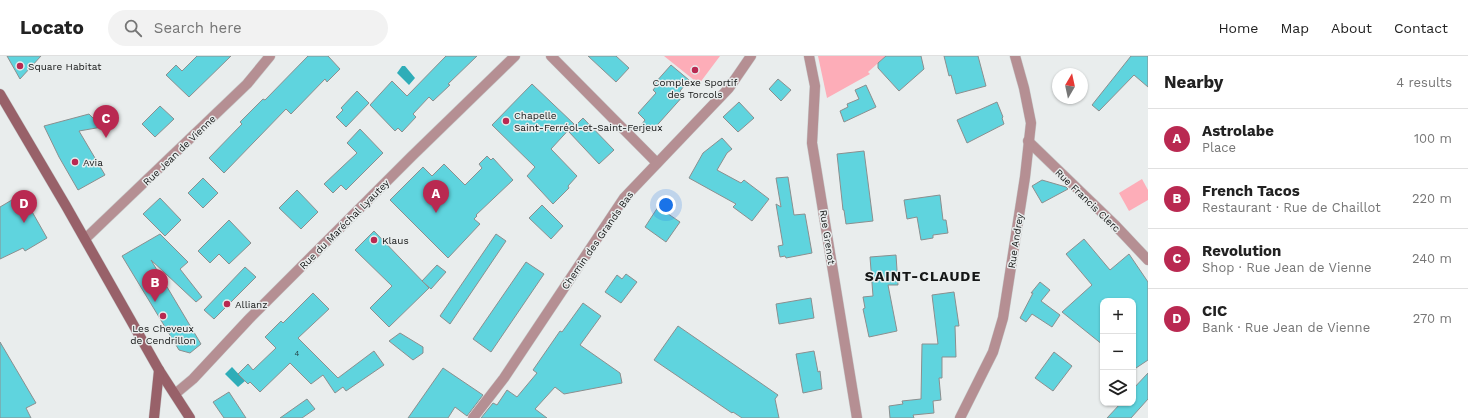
<!DOCTYPE html>
<html lang="en">
<head>
<meta charset="utf-8">
<style>
	:root { --surface:#fff; --page:#f2f2f2; --text:#222; --muted:#767676; --line:#e0e0e0; --accent:#b92951 }
	body { margin:0; font-family:"Work Sans",sans-serif; background:var(--page); color:var(--text) }
	.controls { position:absolute; right:12px; bottom:12px; display:grid; overflow:hidden; border-radius:8px; box-shadow:0 1px 3px #0004 }
	.controls button { width:36px; height:36px; display:grid; place-items:center; padding:0; border:0; border-bottom:1px solid var(--line); background:var(--surface); color:var(--text); font:20px sans-serif }
	.compass { position:absolute; left:1052px; top:12px; width:36px; height:36px; border-radius:50%; background:var(--surface); box-shadow:0 1px 3px #0004; rotate:9deg }
	.you { position:absolute; left:666px; top:149px; width:14px; height:14px; margin:-10px; border:3px solid #fff; border-radius:50%; background:#1a73e8; box-shadow:0 0 0 6px #1a73e833 }
	.badge { display:grid; place-items:center; width:26px; height:26px; border-radius:50%; background:var(--accent); color:#fff; font-size:13px; font-weight:700 }
	.pin { position:absolute; translate:-50% -33px; filter:drop-shadow(0 1px 2px #0008) }
	.pin::after { content:''; position:absolute; top:21px; width:14px; height:12px; background:inherit; clip-path:polygon(0 0,100% 0,50% 100%) }
	.list { margin:0; padding:0; list-style:none }
	h2 { display:flex; justify-content:space-between; align-items:center; height:52px; margin:0; padding:0 16px; font-size:17px }
	h2 small { font-size:13px; font-weight:400; color:var(--muted) }
	.list li { display:grid; grid-template-columns:26px 1fr auto; gap:12px; align-items:center; box-sizing:border-box; height:60px; padding:0 16px; border-top:1px solid var(--line) }
	.list b { display:block; font-size:15px; white-space:nowrap }
	.list p { margin:0; font-size:13px; white-space:nowrap; color:var(--muted) }
	.list em { font-size:13px; font-style:normal; color:var(--muted) }
	.icon { flex:none; width:22px; height:22px; fill:none; stroke:currentColor; stroke-width:2; stroke-linecap:round; stroke-linejoin:round }
	.map { position:relative; flex:none; width:1148px; height:362px; overflow:hidden }
	header { display:flex; align-items:center; gap:24px; box-sizing:border-box; height:56px; padding:0 20px; background:var(--surface); border-bottom:1px solid var(--line) }
	header strong { font-size:19px }
	nav { display:flex; gap:22px; margin-inline-start:auto; font-size:14px }
	.search { width:280px; height:36px; background:var(--page); display:flex; align-items:center; gap:10px; box-sizing:border-box; padding:0 14px; border-radius:22px; color:var(--muted); font-size:15px }
	main { display:flex }
	aside { flex:1; background:var(--surface) }
	.map>svg:first-child { display:block }
	.green { fill:#fdadb8 }
	.water { fill:#2fadb8 }
	.building { fill:#5fd4de; stroke:#8b8f8f }
	.lines { fill:none; stroke-linecap:round; stroke-linejoin:round }
	.street-casing { stroke:#c7cbcb; stroke-width:11 }
	.secondary-casing { stroke:#c7cbcb; stroke-width:11 }
	.street { stroke:#b58f93; stroke-width:10 }
	.secondary { stroke:#986169; stroke-width:10 }
	.poi-dot { fill:#b92951; stroke:#e9eded; stroke-width:1.5 }
	.labels { text-anchor:middle; stroke-width:3; stroke-linejoin:round; paint-order:stroke }
	.number-label { font-size:8px; fill:#284649 }
	.poi-label { font-size:10px; fill:#151717; stroke:#e9eded; text-anchor:start }
	.street-label { font-size:10px; fill:#151717; stroke:#e9eded }
	.district-label { font-size:14px; font-weight:bold; letter-spacing:1px; fill:#151717; stroke:#e9eded }
</style>
</head>
<body>
<header>
<strong>Locato</strong>
<div class="search"><svg class="icon" aria-label="search" viewBox="0 0 24 24"><circle cx="10" cy="10" r="6"/><path d="M15 15l6 6"/></svg>Search here</div>
<nav><a>Home</a><a>Map</a><a>About</a><a>Contact</a></nav>
</header>
<main>
<div class="map">
<svg width="1148" height="362" viewBox="0 0 1148 362">
	<rect width="100%" height="100%" fill="#e9eded"/>
	<g class="green">
		<polygon points="664,0 720,0 699,28"/>
		<polygon points="818,0 886,0 868,16 870,18 827,42"/>
		<polygon points="1142,123 1148,134 1148,144 1129,155 1119,137"/>
	</g>
	<g class="water">
		<polygon points="402,10 405,10 415,22 409,29 397,17"/>
		<polygon points="232,311 245,325 238,331 225,318"/>
	</g>
	<g class="building">
		<polygon points="7,0 41,0 20,23"/>
		<polygon points="197,0 231,0 189,41 166,19 176,9 182,15"/>
		<polygon points="308,0 328,0 340,13 327,26 325,23 291,58 286,53 224,117 209,102 242,68 240,66 263,43 265,44"/>
		<polygon points="446,0 477,0 448,28 450,29 433,45 429,41 413,58 416,61 402,76 398,72 395,75 370,49 392,25 407,40"/>
		<polygon points="588,0 616,0 629,12 616,26"/>
		<polygon points="886,0 921,0 924,13 899,35 878,12 878,7"/>
		<polygon points="944,0 978,0 986,30 956,38 951,19 949,20"/>
		<polygon points="1131,0 1148,0 1148,31 1134,19 1099,55 1092,49"/>
		<polygon points="671,9 689,24 680,35 684,39 651,76 642,68 645,64 638,57 656,37 653,34 657,29 655,27"/>
		<polygon points="778,23 791,34 781,45 769,33"/>
		<polygon points="532,28 574,68 551,93 577,120 568,130 569,132 553,148 527,120 535,111 492,69"/>
		<polygon points="866,29 876,51 844,66 840,55 848,51 847,48 859,43 855,34"/>
		<polygon points="357,35 369,47 346,71 336,61 343,54 341,52"/>
		<polygon points="739,46 754,62 738,76 723,61"/>
		<polygon points="997,46 1003,61 1002,62 1004,68 967,87 957,64"/>
		<polygon points="160,50 174,63 155,81 142,68"/>
		<polygon points="89,58 102,71 79,75 105,119 78,134 59,101 44,70"/>
		<polygon points="583,62 614,94 599,108 569,76"/>
		<polygon points="360,73 383,97 346,134 341,129 333,137 324,128 357,97 347,87"/>
		<polygon points="722,82 732,93 727,97 717,114 741,127 744,124 769,143 752,165 733,151 736,148 689,122 703,97"/>
		<polygon points="864,95 873,165 846,168 844,154 843,154 837,98"/>
		<polygon points="487,100 491,104 493,102 513,124 476,159 477,160 474,163 480,168 448,202 390,144 423,111 432,120 444,108 465,129 482,112 479,108"/>
		<polygon points="788,121 794,159 805,158 812,197 786,202 785,200 780,201 778,190 783,189 776,148 781,151 776,122"/>
		<polygon points="203,122 218,137 203,152 188,137"/>
		<polygon points="1042,124 1066,131 1068,133 1042,147 1032,130"/>
		<polygon points="297,134 318,156 301,173 279,152"/>
		<polygon points="22,138 47,182 25,195 23,192 0,203 0,151"/>
		<polygon points="940,139 943,164 946,164 948,177 933,179 933,182 921,184 917,161 907,163 904,144"/>
		<polygon points="160,142 181,164 165,180 143,158"/>
		<polygon points="542,149 563,170 551,183 529,162"/>
		<polygon points="658,151 680,166 666,186 645,171"/>
		<polygon points="229,164 251,187 229,208 219,198 210,207 198,195"/>
		<polygon points="374,175 429,232 389,271 370,252 392,230 355,194"/>
		<polygon points="160,178 188,206 180,213 202,241 196,246 151,204 201,288 190,297 179,294 122,200"/>
		<polygon points="496,178 506,185 450,268 440,260"/>
		<polygon points="1084,183 1110,214 1129,198 1148,226 1148,304 1133,314 1133,245 1103,245 1103,289 1062,256 1092,229 1066,198"/>
		<polygon points="896,199 898,229 888,229 897,275 869,281 863,253 865,252 863,241 873,240 870,201"/>
		<polygon points="526,206 544,218 491,296 473,283"/>
		<polygon points="437,209 446,216 431,233 422,225"/>
		<polygon points="245,211 256,221 214,263 204,254"/>
		<polygon points="626,218 637,226 621,247 605,236 617,219 622,223"/>
		<polygon points="1040,226 1050,234 1041,245 1060,259 1052,271 1032,258 1026,266 1020,262 1033,237 1031,237"/>
		<polygon points="954,236 959,270 955,270 956,301 942,301 942,322 939,322 941,344 933,345 934,357 913,359 914,362 890,362 889,350 903,348 902,345 921,343 922,288 938,288 932,239"/>
		<polygon points="313,237 329,253 298,282 338,322 374,295 384,309 346,335 343,331 335,337 323,319 311,328 290,307 260,336 250,326 248,328 238,318 248,308 253,314 276,292 265,281 281,265 283,267"/>
		<polygon points="811,242 814,262 779,268 776,248"/>
		<polygon points="583,247 601,260 580,289 620,317 622,327 564,338 555,331 535,353 547,362 481,362 493,347 497,349 507,334 517,341 537,317 533,314 560,275 562,276"/>
		<polygon points="678,270 778,339 775,343 779,362 742,362 733,356 732,357 654,304"/>
		<polygon points="400,277 423,291 423,297 413,304 389,285"/>
		<polygon points="0,286 36,347 26,352 31,362 0,362"/>
		<polygon points="814,295 818,316 820,315 822,333 803,337 796,298"/>
		<polygon points="1054,296 1072,310 1053,335 1035,322"/>
		<polygon points="443,312 483,339 467,360 455,351 448,362 408,362"/>
		<polygon points="1148,317 1148,343 1131,362 1107,362 1121,347 1133,347 1133,333"/>
		<polygon points="229,336 246,362 224,362 213,346"/>
		<polygon points="307,343 315,353 302,362 280,362"/>
	</g>
	<g class="lines">
		<g class="street-casing">
			<g id="street">
				<polyline points="551,0 657,107"/>
				<polyline points="809,0 815,30 812,87 857,362"/>
				<polyline points="1028,85 1115,169 1148,204"/>
				<polyline points="85,183 247,28 270,0"/>
				<polyline points="175,338 193,323 249,263 412,100 515,0"/>
				<polyline points="473,362 504,322 624,142 729,32 751,0"/>
				<polyline points="960,362 993,296 1003,262 1025,121 1031,67 1024,32 1015,0"/>
			</g>
		</g>
		<g class="secondary-casing">
			<g id="secondary">
				<polyline points="0,38 66,150 159,314 190,362"/>
				<polyline points="154,362 159,314"/>
			</g>
		</g>
		<use href="#street" class="street"/>
		<use href="#secondary" class="secondary"/>
	</g>
	<g class="poi-dot">
		<circle cx="20" cy="10" r="4"/>
		<circle cx="695" cy="14" r="4"/>
		<circle cx="506" cy="65" r="4"/>
		<circle cx="75" cy="106" r="4"/>
		<circle cx="374" cy="184" r="4"/>
		<circle cx="227" cy="248" r="4"/>
		<circle cx="163" cy="260" r="4"/>
	</g>
	<g class="labels">
		<g class="number-label">
			<text x="297" y="300">4</text>
		</g>
		<g class="poi-label">
			<text x="28" y="14">Square Habitat</text>
			<text x="695" y="30" text-anchor="middle">Complexe Sportif<tspan x="695" dy="12">des Torcols</tspan></text>
			<text x="514" y="63">Chapelle<tspan x="514" dy="12">Saint-Ferréol-et-Saint-Ferjeux</tspan></text>
			<text x="83" y="110">Avia</text>
			<text x="382" y="188">Klaus</text>
			<text x="235" y="252">Allianz</text>
			<text x="163" y="276" text-anchor="middle">Les Cheveux<tspan x="163" dy="12">de Cendrillon</tspan></text>
		</g>
		<g class="street-label">
			<text transform="translate(179 94) rotate(-44)" y="4">Rue Jean de Vienne</text>
			<text transform="translate(1088 144) rotate(44)" y="4">Rue Francis Clerc</text>
			<text transform="translate(344 168) rotate(-45)" y="4">Rue du Maréchal Lyautey</text>
			<text transform="translate(828 181) rotate(81)" y="4">Rue Grenot</text>
			<text transform="translate(597 184) rotate(-55)" y="4">Chemin des Grands Bas</text>
			<text transform="translate(1015 185) rotate(-81)" y="4">Rue Andrey</text>
		</g>
		<g class="district-label">
			<text x="923" y="225">SAINT-CLAUDE</text>
		</g>
	</g>
</svg>
<div class="controls">
<button>+</button>
<button>−</button>
<button><svg class="icon" aria-label="layers" viewBox="0 0 24 24"><path d="M12 4l9 5-9 5-9-5zM3 14l9 5 9-5"/></svg></button>
</div>
<svg class="compass" viewBox="-18 -18 36 36"><path d="M0-13l5 13h-10z" fill="#e53935"/><path d="M0 13l5-13h-10z" fill="#767676"/></svg>
<div class="you"></div>
<div class="pin badge" style="left:436px;top:157px">A</div>
<div class="pin badge" style="left:155px;top:246px">B</div>
<div class="pin badge" style="left:106px;top:82px">C</div>
<div class="pin badge" style="left:24px;top:167px">D</div>
</div>
<aside>
<h2>Nearby<small>4 results</small></h2>
<ul class="list">
<li><span class="badge">A</span><div><b>Astrolabe</b><p>Place</p></div><em>100 m</em></li>
<li><span class="badge">B</span><div><b>French Tacos</b><p>Restaurant · Rue de Chaillot</p></div><em>220 m</em></li>
<li><span class="badge">C</span><div><b>Revolution</b><p>Shop · Rue Jean de Vienne</p></div><em>240 m</em></li>
<li><span class="badge">D</span><div><b>CIC</b><p>Bank · Rue Jean de Vienne</p></div><em>270 m</em></li>
</ul>
</aside>
</main>
</body>
</html>
